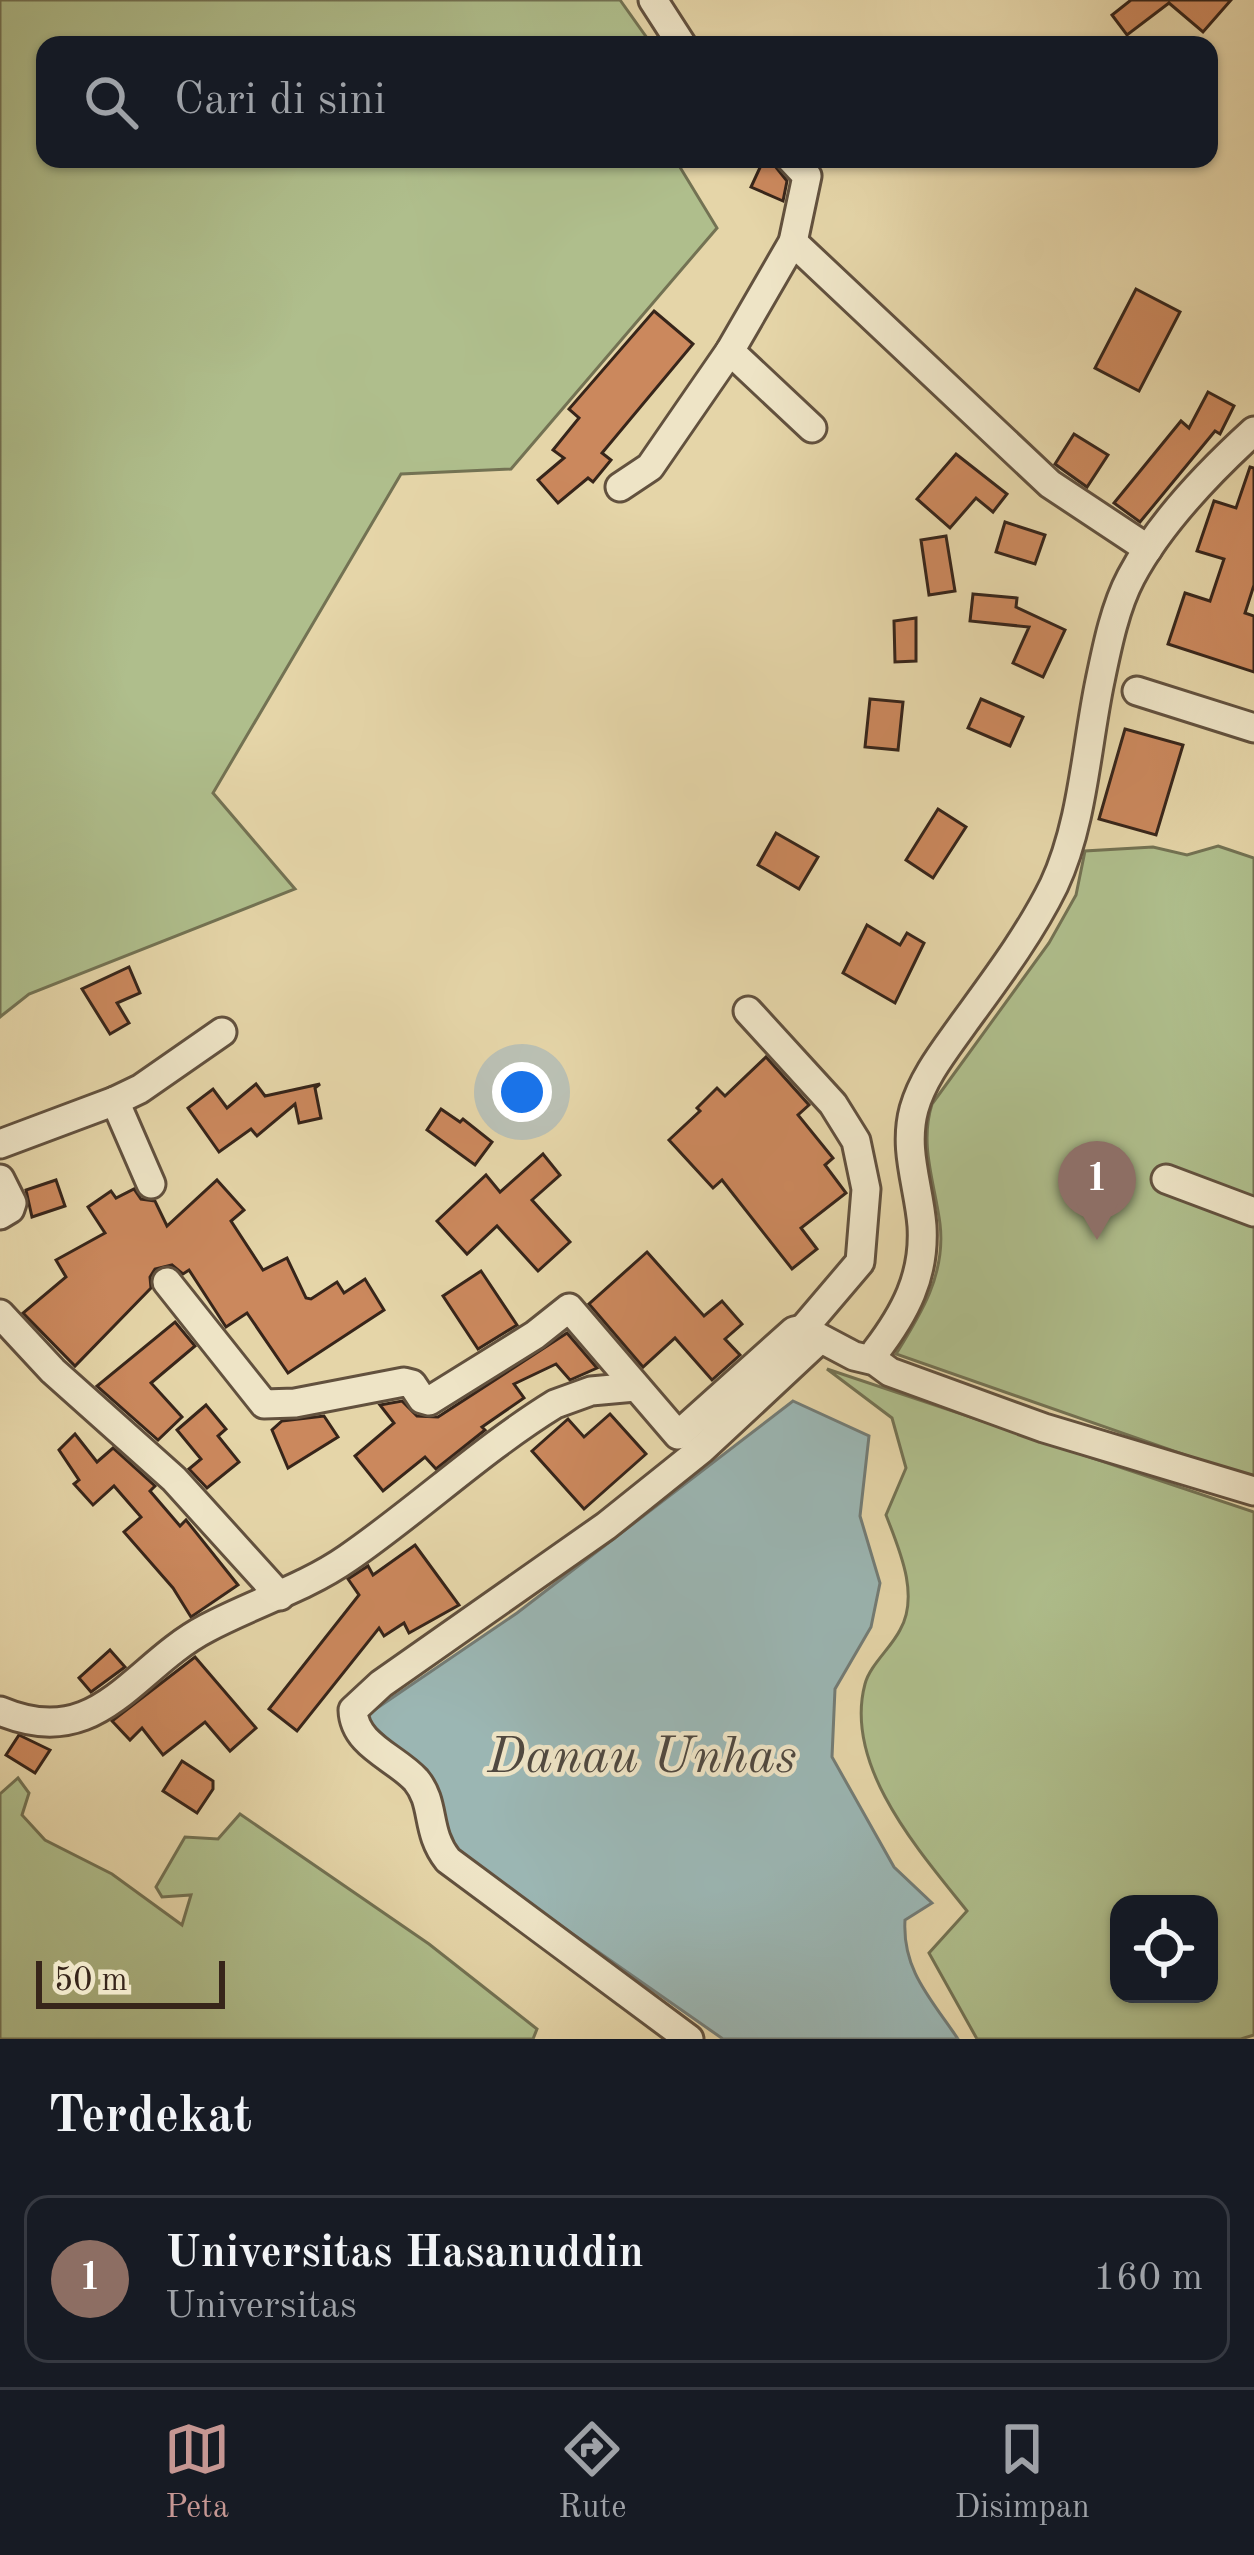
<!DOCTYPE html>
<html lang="id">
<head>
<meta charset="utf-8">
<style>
	:root { --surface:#171b24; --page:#20242c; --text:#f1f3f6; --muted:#9ea1a6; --line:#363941; --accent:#c59692 }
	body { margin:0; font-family:"Old Standard TT",serif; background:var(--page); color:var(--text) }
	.controls { position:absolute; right:36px; bottom:36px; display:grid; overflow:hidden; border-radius:24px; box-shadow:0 3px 9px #0004 }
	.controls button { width:108px; height:108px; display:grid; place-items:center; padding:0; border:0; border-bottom:3px solid var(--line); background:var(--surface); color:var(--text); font:60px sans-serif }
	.scale { position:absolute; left:36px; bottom:30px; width:189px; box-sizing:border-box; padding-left:12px; border:6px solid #37251a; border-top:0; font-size:33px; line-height:42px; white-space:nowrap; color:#37251a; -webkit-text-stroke:9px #eee4c6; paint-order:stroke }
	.you { position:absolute; left:522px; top:1092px; width:42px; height:42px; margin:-30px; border:9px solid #fff; border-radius:50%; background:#1a73e8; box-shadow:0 0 0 18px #1a73e833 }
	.badge { display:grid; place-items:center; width:78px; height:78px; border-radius:50%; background:var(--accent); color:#fff; font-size:39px; font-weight:700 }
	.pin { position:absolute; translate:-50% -99px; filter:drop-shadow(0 3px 6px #0008) }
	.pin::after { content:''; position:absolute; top:63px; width:42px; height:36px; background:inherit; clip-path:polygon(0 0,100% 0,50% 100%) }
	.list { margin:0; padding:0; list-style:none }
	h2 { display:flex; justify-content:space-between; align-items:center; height:156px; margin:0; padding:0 48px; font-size:51px }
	h2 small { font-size:39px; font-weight:400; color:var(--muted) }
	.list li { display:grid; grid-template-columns:78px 1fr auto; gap:36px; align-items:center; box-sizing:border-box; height:168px; margin:0 24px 24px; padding:0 24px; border:3px solid var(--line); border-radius:24px }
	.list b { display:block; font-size:45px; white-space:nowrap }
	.list p { margin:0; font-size:39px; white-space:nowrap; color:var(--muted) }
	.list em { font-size:39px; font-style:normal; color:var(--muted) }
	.icon { flex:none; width:66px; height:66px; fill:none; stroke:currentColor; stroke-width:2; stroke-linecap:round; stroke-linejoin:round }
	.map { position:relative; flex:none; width:1254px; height:2039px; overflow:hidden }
	.search { position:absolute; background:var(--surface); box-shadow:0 3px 9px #0004; left:36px; right:36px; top:36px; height:132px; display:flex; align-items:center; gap:30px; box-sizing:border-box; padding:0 42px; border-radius:24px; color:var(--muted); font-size:45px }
	.sheet { height:348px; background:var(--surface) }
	nav { display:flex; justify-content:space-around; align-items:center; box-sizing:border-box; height:168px; border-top:3px solid var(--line); background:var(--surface); font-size:33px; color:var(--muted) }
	nav a { display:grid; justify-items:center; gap:6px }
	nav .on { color:var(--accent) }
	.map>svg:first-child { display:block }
	.green { fill:#afbe8c; stroke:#737253; stroke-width:3; fill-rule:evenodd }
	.water { fill:#9bb6b3; stroke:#737c76; stroke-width:3 }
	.building { fill:#cb885d; stroke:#37251a; stroke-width:3 }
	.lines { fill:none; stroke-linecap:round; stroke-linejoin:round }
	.minor-casing { stroke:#62513e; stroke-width:33 }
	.minor { stroke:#eee4c6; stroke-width:27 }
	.labels { text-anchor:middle; stroke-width:9; stroke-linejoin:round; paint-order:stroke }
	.water-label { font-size:51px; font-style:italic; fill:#504940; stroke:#eee4c6 }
</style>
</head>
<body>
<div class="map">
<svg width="1254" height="2039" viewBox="0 0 1254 2039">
	<rect width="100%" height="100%" fill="#e5d5a8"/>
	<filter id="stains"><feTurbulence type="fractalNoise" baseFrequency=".00167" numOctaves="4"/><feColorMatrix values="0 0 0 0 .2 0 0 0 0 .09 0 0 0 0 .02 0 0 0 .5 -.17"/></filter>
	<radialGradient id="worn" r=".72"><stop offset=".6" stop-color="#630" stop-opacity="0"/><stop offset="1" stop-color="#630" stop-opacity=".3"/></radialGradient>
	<g class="green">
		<polygon points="0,0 620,0 652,45 45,45 45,159 675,159 717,228 511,469 401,474 213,793 295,889 29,994 0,1017"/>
		<path d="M1218,846l36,12v621l-358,-125c25,-40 50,-80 44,-130 -5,-40 -21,-79 -8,-120l117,-161 27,-48 9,-44 68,-4 34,8z"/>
		<path d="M827,1369l427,143v523l-13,4h-264l-48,-86 38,-42c-47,-59 -124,-145 -102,-227 5,-19 26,-36 35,-54 20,-35 -1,-81 -14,-115l20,-47 -14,-50zM1119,1904h90v90h-90z"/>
		<polygon points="18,1778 29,1793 22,1815 45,1840 112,1874 182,1925 191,1895 162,1897 156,1887 185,1837 218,1839 240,1814 429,1944 537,2029 533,2039 0,2039 0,1794"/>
	</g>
	<path class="water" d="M793,1401l76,35 -9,80 20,67 -9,44 -36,62 -3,68 62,110 38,36 -27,17c-3,50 26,79 53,119h-235l-282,-197 -21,-73 -56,-52 153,-104z"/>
	<g class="building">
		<polygon points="1131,0 1231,0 1203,32 1169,3 1127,35 1112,15"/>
		<polygon points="763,161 775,166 787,181 783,201 751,187"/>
		<polygon points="1136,289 1180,312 1139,391 1095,368"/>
		<polygon points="654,311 693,344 602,453 611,460 593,482 588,478 558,503 538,480 564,458 553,450 579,418 569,409"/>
		<polygon points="1208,392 1234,406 1220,434 1215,431 1140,522 1114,503 1181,421 1189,428"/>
		<polygon points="1074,434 1108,455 1087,487 1055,464"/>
		<polygon points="956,454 1007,494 993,512 976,498 950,528 917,499"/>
		<polygon points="1250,467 1254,468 1254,585 1245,613 1254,616 1254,672 1168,644 1185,593 1210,601 1224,559 1197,551 1214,501 1236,508"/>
		<polygon points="1005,522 1045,535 1035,564 996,552"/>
		<polygon points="946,536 955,591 929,595 921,540"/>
		<polygon points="973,594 1017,598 1016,607 1065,630 1043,677 1013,663 1029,627 970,621"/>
		<polygon points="916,618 916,661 895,662 894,621"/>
		<polygon points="870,699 903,702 898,750 865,747"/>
		<polygon points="981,699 1023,717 1010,746 968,728"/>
		<polygon points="1125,729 1183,745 1156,835 1099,819"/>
		<polygon points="938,809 966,827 933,878 906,860"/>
		<polygon points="776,833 818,857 799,889 758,865"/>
		<polygon points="867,925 900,945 907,933 924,943 895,1003 843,973"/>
		<polygon points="129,967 140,993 117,1003 129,1023 110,1034 82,989"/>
		<polygon points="766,1057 809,1105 798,1115 833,1158 825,1165 846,1193 801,1228 817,1249 792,1269 722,1180 713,1188 669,1140 700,1111 697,1108 717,1088 725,1096"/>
		<polygon points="256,1084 265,1096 320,1084 315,1088 321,1118 299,1123 295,1104 257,1136 251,1129 219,1152 188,1108 213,1089 227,1108"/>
		<polygon points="441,1109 460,1122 463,1119 492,1142 475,1165 427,1130"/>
		<polygon points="543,1154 560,1175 532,1200 570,1242 538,1271 497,1226 467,1254 437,1221 486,1175 500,1192"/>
		<polygon points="56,1180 65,1206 32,1217 26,1190"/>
		<polygon points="217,1180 244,1210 231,1221 263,1270 287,1258 306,1298 311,1299 337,1282 344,1293 365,1279 384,1310 288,1373 247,1313 226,1327 189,1270 183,1274 172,1265 155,1269 150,1277 151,1288 75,1366 23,1313 66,1277 56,1260 105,1233 88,1207 111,1191 116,1198 134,1189 141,1199 155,1201 167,1226"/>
		<polygon points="647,1252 704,1316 722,1301 742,1324 725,1339 740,1355 712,1380 675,1338 643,1367 589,1304"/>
		<polygon points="481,1271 517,1325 478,1349 443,1296"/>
		<polygon points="175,1322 195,1346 151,1383 182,1417 158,1440 97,1386"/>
		<polygon points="567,1333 597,1368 570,1380 556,1364 514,1384 524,1398 482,1427 485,1430 436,1469 425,1457 383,1491 355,1456 394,1423 380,1405 402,1401 417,1416 438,1417"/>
		<polygon points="206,1405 226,1429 218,1436 239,1462 207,1488 189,1469 201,1459 177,1430"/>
		<polygon points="610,1414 646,1454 584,1509 532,1451 568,1419 584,1437"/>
		<polygon points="324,1416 338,1437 288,1468 272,1430 282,1421"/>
		<polygon points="75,1434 97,1462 113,1448 155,1486 150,1491 180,1526 186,1520 238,1585 191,1617 173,1588 124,1532 141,1517 114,1486 93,1505 74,1484 79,1480 59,1450"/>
		<polygon points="415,1545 459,1605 409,1633 404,1623 384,1636 379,1628 297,1731 269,1709 359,1595 348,1579 368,1566 373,1575"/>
		<polygon points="110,1650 125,1667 91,1692 79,1678"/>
		<polygon points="195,1657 256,1728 230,1751 205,1722 163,1755 142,1728 130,1740 112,1721"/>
		<polygon points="19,1735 50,1750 35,1773 6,1755"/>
		<polygon points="182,1761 213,1781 213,1789 197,1813 163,1791"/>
	</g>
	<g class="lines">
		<g class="minor-casing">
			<g id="minor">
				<polyline points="653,0 682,45"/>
				<polyline points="793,242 1050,484 1148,549"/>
				<polyline points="730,351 812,428"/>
				<polyline points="620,487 650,467 730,351 793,242 807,176 791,159"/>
				<polyline points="1137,691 1254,728"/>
				<polyline points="748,1011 833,1104 856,1141 866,1189 860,1262 803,1329"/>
				<polyline points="115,1101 140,1089 222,1032"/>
				<polyline points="0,1144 115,1101 151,1184"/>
				<polyline points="0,1179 12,1203 10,1209 0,1215"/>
				<polyline points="1166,1179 1254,1212"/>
				<polyline points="167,1282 264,1404 295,1403 404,1382 412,1384 422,1399 429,1401 535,1335 569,1308 678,1435 794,1331 803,1329 854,1356 875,1361 890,1372 1044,1428 1254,1491"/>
				<polyline points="0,1314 53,1371 174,1479 280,1596"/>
				<path d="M875,1361l1,-10c29,-38 49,-75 46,-125 -3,-40 -19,-76 -8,-117 9,-32 31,-59 50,-86 32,-44 66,-89 90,-138 29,-62 32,-137 46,-204 7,-34 15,-74 31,-104 28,-53 79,-106 123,-146"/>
				<path d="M0,1711c99,42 132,-44 207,-83 47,-25 98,-40 141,-70 71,-49 134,-109 207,-154l36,-13 44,-4"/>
				<path d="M689,2039l-241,-179c-23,-29 -12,-56 -32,-80 -21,-23 -62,-35 -63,-70l28,-26 225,-158 96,-77 118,-110"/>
			</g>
		</g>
		<use href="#minor" class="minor"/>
	</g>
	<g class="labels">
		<g class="water-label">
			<text x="642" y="1772">Danau Unhas</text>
		</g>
	</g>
	<rect width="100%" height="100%" filter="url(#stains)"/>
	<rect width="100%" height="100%" fill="url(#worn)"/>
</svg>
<div class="controls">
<button><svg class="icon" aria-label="locate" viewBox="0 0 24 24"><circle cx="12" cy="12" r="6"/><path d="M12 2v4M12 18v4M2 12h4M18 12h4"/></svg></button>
</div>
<div class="scale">50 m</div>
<div class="you"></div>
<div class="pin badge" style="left:1097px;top:1240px;background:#8d6e63">1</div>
<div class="search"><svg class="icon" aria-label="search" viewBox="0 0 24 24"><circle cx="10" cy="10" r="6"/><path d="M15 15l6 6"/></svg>Cari di sini</div>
</div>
<section class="sheet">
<h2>Terdekat<small></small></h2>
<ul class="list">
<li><span class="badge" style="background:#8d6e63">1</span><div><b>Universitas Hasanuddin</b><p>Universitas</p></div><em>160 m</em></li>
</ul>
</section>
<nav>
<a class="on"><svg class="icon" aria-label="map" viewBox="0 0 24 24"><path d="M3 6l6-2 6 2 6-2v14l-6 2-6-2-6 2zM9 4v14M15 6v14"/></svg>Peta</a>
<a><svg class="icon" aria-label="directions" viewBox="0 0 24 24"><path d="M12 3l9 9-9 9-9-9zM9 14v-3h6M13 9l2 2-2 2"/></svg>Rute</a>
<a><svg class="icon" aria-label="saved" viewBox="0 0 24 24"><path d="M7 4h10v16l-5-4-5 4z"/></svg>Disimpan</a>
</nav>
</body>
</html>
